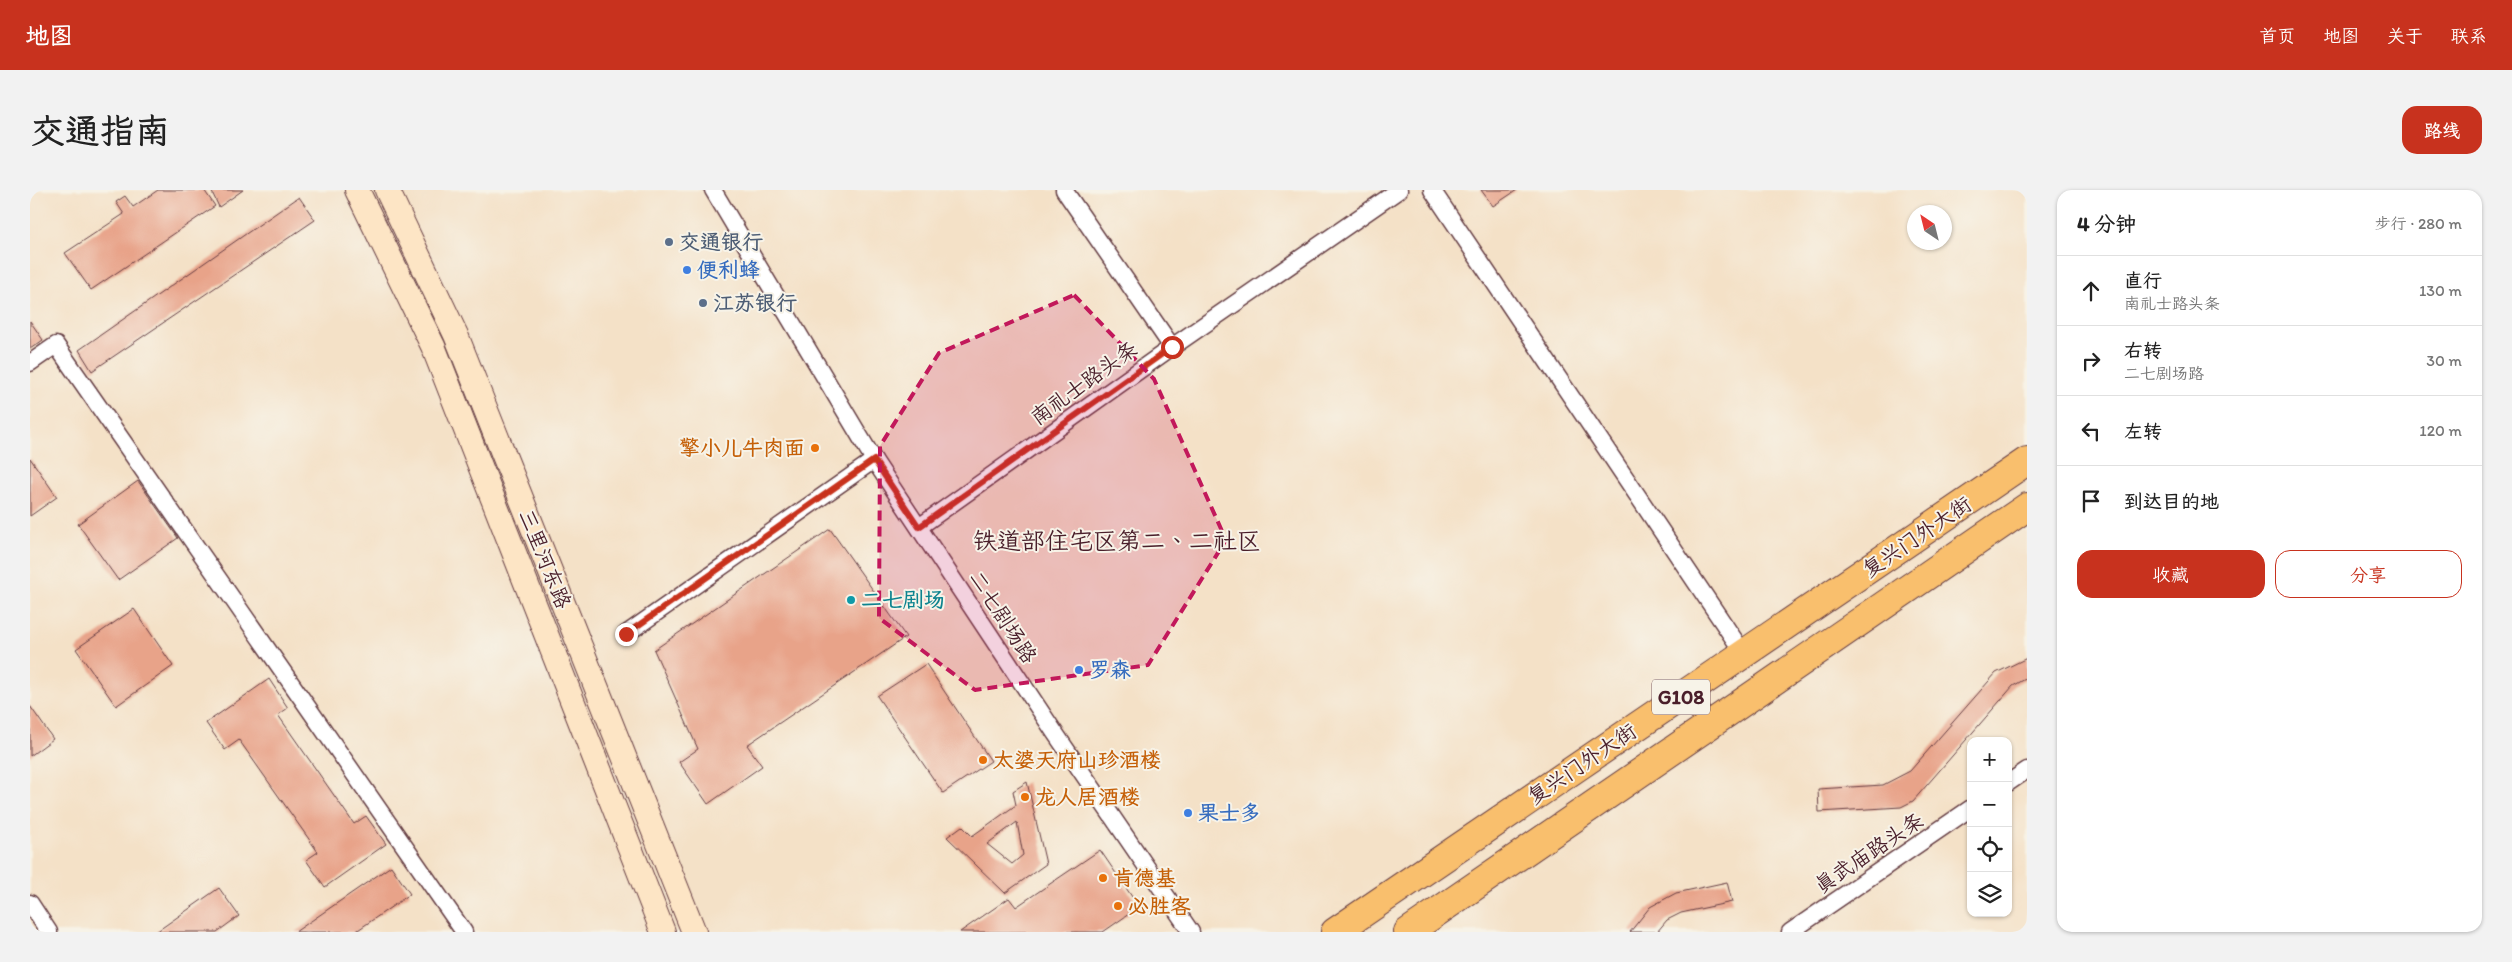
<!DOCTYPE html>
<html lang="zh">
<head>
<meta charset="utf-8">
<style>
	:root { --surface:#fff; --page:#f2f2f2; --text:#222; --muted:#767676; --line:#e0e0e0; --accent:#c8321e }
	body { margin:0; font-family:Itim,"LXGW WenKai TC",sans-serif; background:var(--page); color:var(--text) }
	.controls { position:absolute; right:15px; bottom:15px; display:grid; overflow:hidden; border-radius:10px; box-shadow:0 1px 4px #0004 }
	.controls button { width:45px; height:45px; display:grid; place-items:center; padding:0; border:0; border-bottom:1px solid var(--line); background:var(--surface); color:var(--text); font:25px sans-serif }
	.compass { position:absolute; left:1877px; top:15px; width:45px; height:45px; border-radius:50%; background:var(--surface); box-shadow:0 1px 4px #0004; rotate:325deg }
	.stop { position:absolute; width:15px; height:15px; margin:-11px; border:4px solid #c8321e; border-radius:50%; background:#fff }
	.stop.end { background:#c8321e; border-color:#fff; box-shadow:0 1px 5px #0008 }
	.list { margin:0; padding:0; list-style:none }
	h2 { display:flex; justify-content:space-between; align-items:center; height:65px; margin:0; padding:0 20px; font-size:21px }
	h2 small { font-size:16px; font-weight:400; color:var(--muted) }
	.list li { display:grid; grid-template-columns:32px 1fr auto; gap:15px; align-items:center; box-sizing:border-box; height:70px; padding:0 20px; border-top:1px solid var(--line) }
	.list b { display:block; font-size:19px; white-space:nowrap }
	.list p { margin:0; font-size:16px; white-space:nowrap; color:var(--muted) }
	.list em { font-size:16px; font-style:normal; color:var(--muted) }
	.actions { display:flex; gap:10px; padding:15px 20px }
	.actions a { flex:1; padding:11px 0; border:1px solid var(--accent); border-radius:15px; text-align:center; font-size:18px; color:var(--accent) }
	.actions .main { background:var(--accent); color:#fff }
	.icon { flex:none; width:28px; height:28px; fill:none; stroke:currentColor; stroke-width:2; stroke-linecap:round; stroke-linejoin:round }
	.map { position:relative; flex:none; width:1997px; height:742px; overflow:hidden; border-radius:15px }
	header { display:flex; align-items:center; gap:30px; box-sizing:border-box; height:70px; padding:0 25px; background:var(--accent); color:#fff }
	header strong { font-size:24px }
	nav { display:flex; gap:28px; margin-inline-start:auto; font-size:18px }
	.intro { display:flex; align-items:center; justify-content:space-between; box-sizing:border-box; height:120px; padding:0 30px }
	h1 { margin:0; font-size:35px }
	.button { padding:12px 22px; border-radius:15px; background:var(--accent); color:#fff; font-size:18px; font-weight:700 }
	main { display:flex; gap:30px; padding:0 30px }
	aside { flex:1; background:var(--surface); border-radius:15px; box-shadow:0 1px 4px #0004 }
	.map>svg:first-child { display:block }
	.building { fill:#e8a389; fill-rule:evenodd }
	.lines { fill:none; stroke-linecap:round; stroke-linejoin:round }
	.street-casing { stroke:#643c42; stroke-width:19 }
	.secondary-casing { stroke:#643c42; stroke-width:26 }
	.highway-casing { stroke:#643c42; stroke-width:30 }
	.street { stroke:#fff; stroke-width:16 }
	.secondary { stroke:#fde5c5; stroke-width:24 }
	.highway { stroke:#f9bf6d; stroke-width:28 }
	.route { stroke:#c8321e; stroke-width:6 }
	.marked { fill:#c2185b; fill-opacity:0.2; stroke:#c2185b; stroke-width:4; stroke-dasharray:10 6; stroke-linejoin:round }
	.service-dot { fill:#5c6f8a; stroke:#f7f3e8; stroke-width:2 }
	.shop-dot { fill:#3f7fe0; stroke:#f7f3e8; stroke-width:2 }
	.food-dot { fill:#e8710a; stroke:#f7f3e8; stroke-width:2 }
	.culture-dot { fill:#0f9aa8; stroke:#f7f3e8; stroke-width:2 }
	.labels { text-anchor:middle; stroke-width:4; stroke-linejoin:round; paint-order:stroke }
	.shield { fill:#f7f3e8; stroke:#7e5f64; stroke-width:1 }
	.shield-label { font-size:20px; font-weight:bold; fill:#4a1f2b }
	.service-label { font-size:21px; font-weight:bold; fill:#4e5e75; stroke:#f7f3e8; text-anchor:start }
	.shop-label { font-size:21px; font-weight:bold; fill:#366cbe; stroke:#f7f3e8; text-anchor:start }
	.street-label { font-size:21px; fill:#4a1f2b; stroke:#f7f3e8 }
	.food-label { font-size:21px; font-weight:bold; fill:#c56008; stroke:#f7f3e8; text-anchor:start }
	.culture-label { font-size:21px; font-weight:bold; fill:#0d838f; stroke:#f7f3e8; text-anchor:start }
	.quarter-label { font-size:24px; fill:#4a1f2b; stroke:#f7f3e8 }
</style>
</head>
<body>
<header>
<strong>地图</strong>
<nav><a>首页</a><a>地图</a><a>关于</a><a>联系</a></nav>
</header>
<div class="intro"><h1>交通指南</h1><a class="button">路线</a></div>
<main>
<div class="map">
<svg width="1997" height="742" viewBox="0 0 1997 742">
	<rect width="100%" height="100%" fill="#f7f3e8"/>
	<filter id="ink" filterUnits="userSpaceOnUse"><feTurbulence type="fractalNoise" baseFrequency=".02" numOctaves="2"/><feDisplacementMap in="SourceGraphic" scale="10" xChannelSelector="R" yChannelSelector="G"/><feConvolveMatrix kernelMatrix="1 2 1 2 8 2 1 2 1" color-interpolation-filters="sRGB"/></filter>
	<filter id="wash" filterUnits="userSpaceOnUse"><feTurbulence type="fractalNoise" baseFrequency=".0096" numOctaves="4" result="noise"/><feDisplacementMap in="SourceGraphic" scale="20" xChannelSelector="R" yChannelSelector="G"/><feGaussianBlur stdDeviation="1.12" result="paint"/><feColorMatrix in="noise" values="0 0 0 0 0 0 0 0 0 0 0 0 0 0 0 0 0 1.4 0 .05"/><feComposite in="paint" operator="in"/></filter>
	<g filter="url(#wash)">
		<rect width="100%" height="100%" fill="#f4e1c7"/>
		<g id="blocks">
			<g class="building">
				<polygon points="128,0 174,0 185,16 61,100 35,63 94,24 86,12 95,6 103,17"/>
				<polygon points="181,0 213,0 189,17"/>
				<polygon points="1451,0 1487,0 1463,16"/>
				<polygon points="269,7 285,30 62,181 49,160"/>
				<polygon points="0,131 13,150 0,159"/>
				<polygon points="0,268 27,307 0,326"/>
				<polygon points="108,291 148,348 88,390 48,334"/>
				<polygon points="800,339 876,447 717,555 732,576 678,614 649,572 668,559 624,460"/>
				<polygon points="104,419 143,476 86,516 46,459"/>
				<polygon points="1997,468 1997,488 1983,496 1883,611 1871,617 1789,622 1788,599 1853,595 1880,581 1966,483"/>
				<polygon points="896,474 961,571 913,603 847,506"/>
				<polygon points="239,489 258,518 248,525 324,634 336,626 356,654 295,697 276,670 288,662 209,550 195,560 176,533"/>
				<polygon points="0,516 23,549 0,566"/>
				<path d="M997,592l19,82 -41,29 -58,-56 15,-11 10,10 44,-31 -3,-14zM987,632l6,33 -11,9 -25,-20z"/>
				<polygon points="1070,660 1109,717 1073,742 930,742 979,708 986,717"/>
				<polygon points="361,676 380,704 325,742 265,742"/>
				<polygon points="1697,692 1702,712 1651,723 1637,730 1627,742 1600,742 1620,717 1646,703"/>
				<polygon points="189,698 209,726 187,742 126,742"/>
			</g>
		</g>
	</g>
	<g filter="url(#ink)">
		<use href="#blocks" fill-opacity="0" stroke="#643c42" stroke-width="1"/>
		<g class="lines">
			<g class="street-casing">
				<g id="street">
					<polyline points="683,0 844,270 1025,543 1161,742"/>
					<polyline points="1034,0 1142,157"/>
					<polyline points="1402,0 1714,464"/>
					<polyline points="0,173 26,155 434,742"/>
					<polyline points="889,337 1142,157 1369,0"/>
					<polyline points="596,444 844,270"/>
					<polyline points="1978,593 1997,580"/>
					<polyline points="0,713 19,742"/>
					<polyline points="1760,742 1941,618"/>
				</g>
			</g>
			<g class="secondary-casing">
				<g id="secondary">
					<polyline points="327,0 403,156 633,742"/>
					<polyline points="357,0 426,145 664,742"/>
				</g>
			</g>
			<g class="highway-casing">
				<g id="highway">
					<polyline points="1305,742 1997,271"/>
					<polyline points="1378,742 1997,317"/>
				</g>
			</g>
			<use href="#street" class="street"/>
			<use href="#secondary" class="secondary"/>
			<use href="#highway" class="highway"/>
		</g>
	</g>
	<g class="lines" filter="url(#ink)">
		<polyline class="route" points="596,444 844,270 889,337 1142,157"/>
	</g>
	<path class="marked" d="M1044,105l80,84 72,161 -78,125 -173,25 -96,-72 1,-172 59,-93z"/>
	<g class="service-dot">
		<circle cx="639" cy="52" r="5"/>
		<circle cx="673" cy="113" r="5"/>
	</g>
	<g class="shop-dot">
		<circle cx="657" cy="80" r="5"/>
		<circle cx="1049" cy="480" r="5"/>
		<circle cx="1158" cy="623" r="5"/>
	</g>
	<g class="food-dot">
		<circle cx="785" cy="258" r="5"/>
		<circle cx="953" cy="570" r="5"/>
		<circle cx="995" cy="607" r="5"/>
		<circle cx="1073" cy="688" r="5"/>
		<circle cx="1088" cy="716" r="5"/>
	</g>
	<circle class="culture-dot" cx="821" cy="410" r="5"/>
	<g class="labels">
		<rect class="shield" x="1622" y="489.5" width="58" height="35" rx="4"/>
		<g class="shield-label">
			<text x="1651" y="514">G108</text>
		</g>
		<g class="service-label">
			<text x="649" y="59">交通银行</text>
			<text x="683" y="120">江苏银行</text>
		</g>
		<g class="shop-label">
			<text x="667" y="87">便利蜂</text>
			<text x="1059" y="487">罗森</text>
			<text x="1168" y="630">果士多</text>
		</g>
		<g class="street-label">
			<text transform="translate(1054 193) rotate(-36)" y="7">南礼士路头条</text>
			<text transform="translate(1887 347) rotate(-34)" y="7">复兴门外大街</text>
			<text transform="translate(515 369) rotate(68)" y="7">三里河东路</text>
			<text transform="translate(973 427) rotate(57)" y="7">二七剧场路</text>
			<text transform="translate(1552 574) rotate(-34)" y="7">复兴门外大街</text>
			<text transform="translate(1839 663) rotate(-34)" y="7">真武庙路头条</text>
		</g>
		<g class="food-label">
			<text x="775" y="265" text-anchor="end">擎小儿牛肉面</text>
			<text x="963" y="577">太婆天府山珍酒楼</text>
			<text x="1005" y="614">龙人居酒楼</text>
			<text x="1083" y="695">肯德基</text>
			<text x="1098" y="723">必胜客</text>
		</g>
		<g class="culture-label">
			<text x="831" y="417">二七剧场</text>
		</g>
		<g class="quarter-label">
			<text x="1087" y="359">铁道部住宅区第二、二社区</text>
		</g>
	</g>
</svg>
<div class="controls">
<button>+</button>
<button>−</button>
<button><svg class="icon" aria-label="locate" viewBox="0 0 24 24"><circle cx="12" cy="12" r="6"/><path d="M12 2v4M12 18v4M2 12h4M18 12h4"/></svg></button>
<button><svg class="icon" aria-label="layers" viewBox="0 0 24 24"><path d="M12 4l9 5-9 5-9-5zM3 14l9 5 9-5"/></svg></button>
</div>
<svg class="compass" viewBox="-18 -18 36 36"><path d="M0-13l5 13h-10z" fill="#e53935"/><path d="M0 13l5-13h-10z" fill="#767676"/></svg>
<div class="stop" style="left:1142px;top:157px"></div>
<div class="stop end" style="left:596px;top:444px"></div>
</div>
<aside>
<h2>4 分钟<small>步行 · 280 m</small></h2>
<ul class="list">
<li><svg class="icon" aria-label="ahead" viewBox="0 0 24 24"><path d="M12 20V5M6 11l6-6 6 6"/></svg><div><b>直行</b><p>南礼士路头条</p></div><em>130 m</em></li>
<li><svg class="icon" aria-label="right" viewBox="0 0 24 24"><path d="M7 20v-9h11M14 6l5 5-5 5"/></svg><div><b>右转</b><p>二七剧场路</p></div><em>30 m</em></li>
<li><svg class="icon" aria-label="left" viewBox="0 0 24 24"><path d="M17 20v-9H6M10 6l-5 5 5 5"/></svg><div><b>左转</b></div><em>120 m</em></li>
<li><svg class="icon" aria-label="arrive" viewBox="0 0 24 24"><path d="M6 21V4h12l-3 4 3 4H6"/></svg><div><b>到达目的地</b></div></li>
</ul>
<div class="actions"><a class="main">收藏</a><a>分享</a></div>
</aside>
</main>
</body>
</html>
